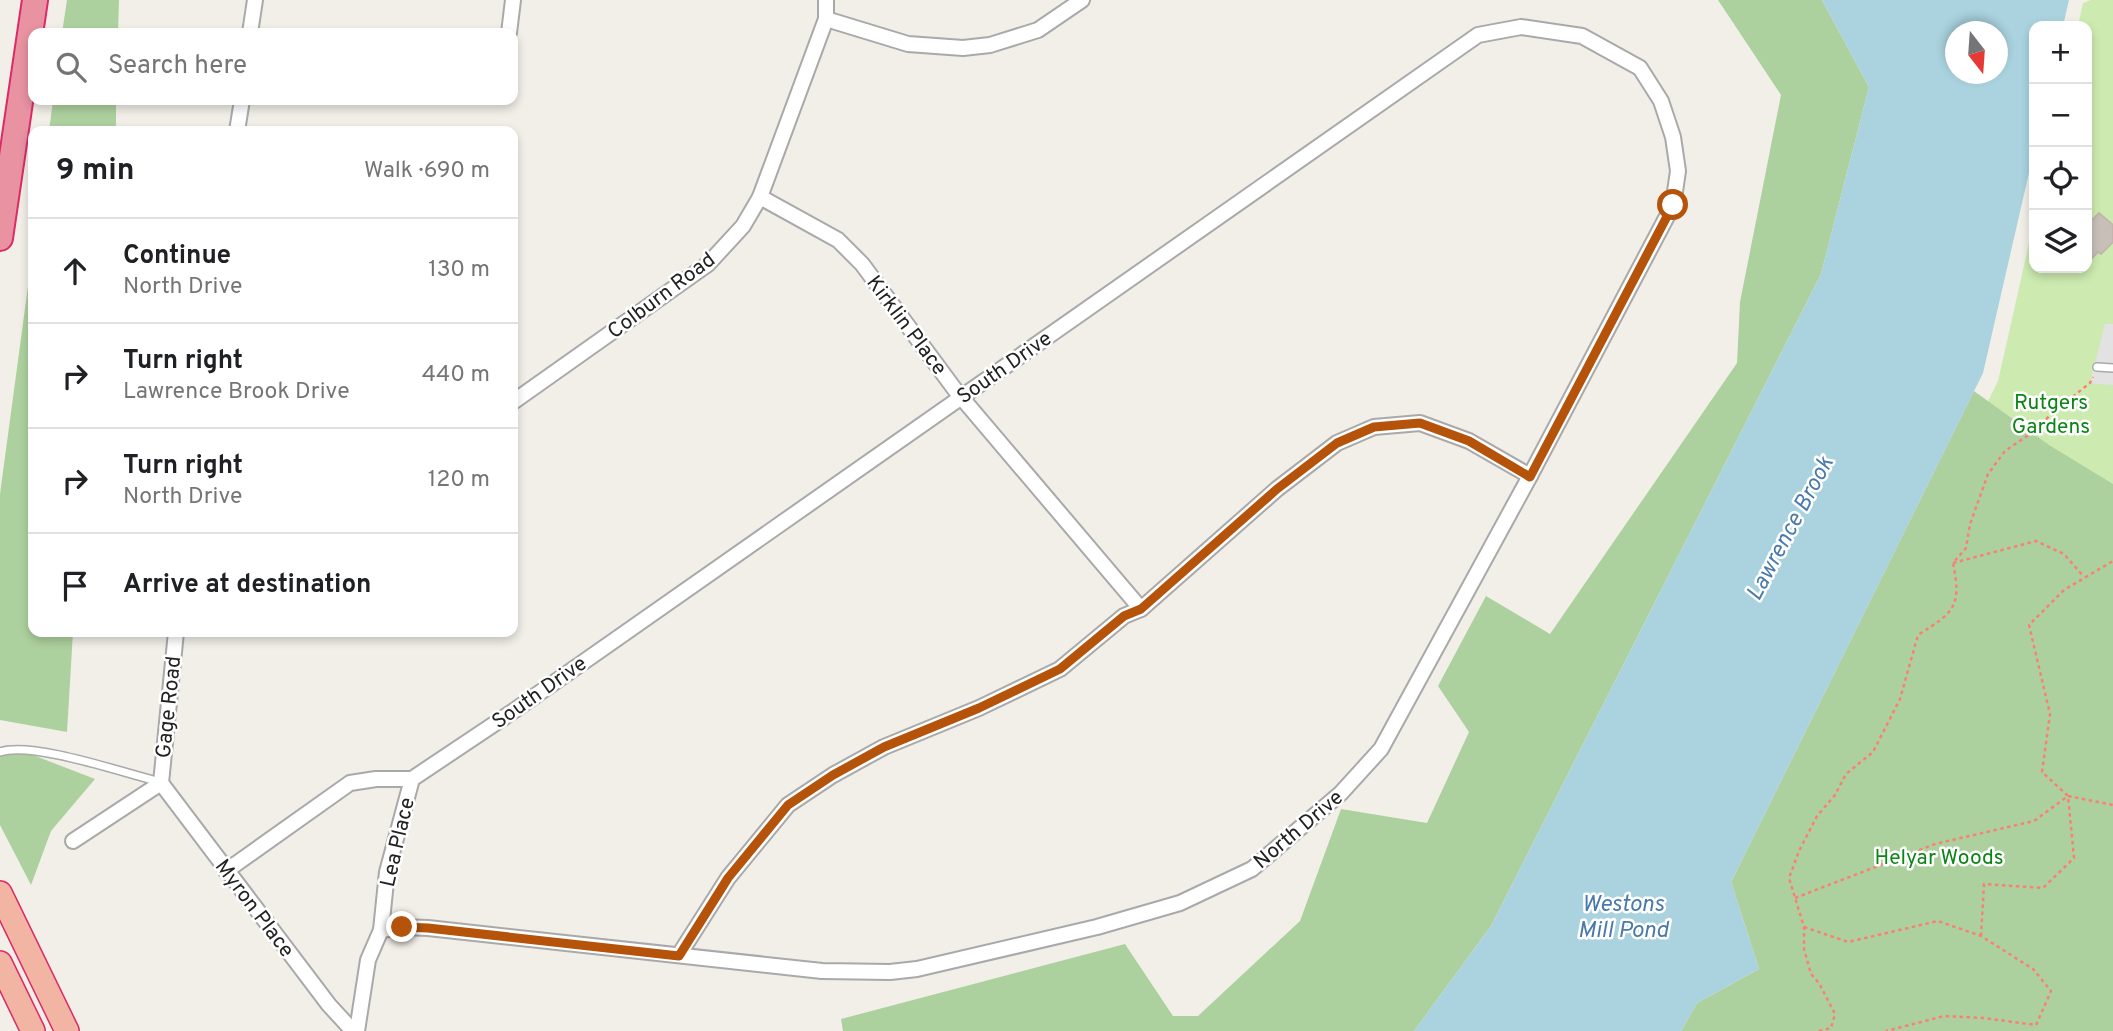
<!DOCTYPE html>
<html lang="en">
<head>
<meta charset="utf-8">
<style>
	:root { --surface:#fff; --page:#f6f6f6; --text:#202124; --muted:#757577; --line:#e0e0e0 }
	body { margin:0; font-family:Overpass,sans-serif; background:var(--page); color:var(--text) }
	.controls { position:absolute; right:21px; top:21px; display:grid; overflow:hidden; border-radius:14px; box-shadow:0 4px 10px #0003 }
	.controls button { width:63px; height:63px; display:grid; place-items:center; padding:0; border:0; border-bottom:2px solid var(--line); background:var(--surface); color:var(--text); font:35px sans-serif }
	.compass { position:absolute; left:1945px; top:21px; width:63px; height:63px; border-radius:50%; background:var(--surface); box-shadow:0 4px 10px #0003; rotate:163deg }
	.stop { position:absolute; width:21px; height:21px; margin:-16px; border:5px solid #b45309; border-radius:50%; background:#fff }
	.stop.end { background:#b45309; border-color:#fff; box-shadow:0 2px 7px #0008 }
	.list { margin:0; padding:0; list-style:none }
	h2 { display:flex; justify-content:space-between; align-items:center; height:91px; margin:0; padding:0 28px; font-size:30px }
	h2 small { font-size:23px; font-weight:400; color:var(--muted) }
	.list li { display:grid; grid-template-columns:46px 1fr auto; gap:21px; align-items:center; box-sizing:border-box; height:105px; padding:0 28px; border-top:2px solid var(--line) }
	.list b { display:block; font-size:26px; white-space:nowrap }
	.list p { margin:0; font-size:23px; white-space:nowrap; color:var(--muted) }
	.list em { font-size:23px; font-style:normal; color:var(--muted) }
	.icon { flex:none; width:38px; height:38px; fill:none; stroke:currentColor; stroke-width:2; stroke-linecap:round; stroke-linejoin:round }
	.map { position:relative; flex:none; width:2113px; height:1031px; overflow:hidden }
	.search { position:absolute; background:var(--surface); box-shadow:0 4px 10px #0003; left:28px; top:28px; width:490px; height:77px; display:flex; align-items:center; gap:18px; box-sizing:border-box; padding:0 24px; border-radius:14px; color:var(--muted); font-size:26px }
	.panel { position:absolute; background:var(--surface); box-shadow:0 4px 10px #0003; left:28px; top:126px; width:490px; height:511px; border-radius:14px }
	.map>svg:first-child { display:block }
	.grass { fill:#cdebb0 }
	.forest { fill:#add19e }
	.parking { fill:#e2e2e2 }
	.water { fill:#aad3df; fill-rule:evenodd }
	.building { fill:#c7bfb8; stroke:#c4b6ab; stroke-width:2 }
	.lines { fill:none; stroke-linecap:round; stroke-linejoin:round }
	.service-casing { stroke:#a9a9a9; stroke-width:10 }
	.minor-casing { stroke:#a9a9a9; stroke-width:18 }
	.trunk-casing { stroke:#dc2a67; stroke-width:26 }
	.motorway-casing { stroke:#dc2a67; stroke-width:28 }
	.path { stroke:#fa8072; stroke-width:2.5; stroke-dasharray:3.5 3.5; stroke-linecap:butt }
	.service { stroke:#fff; stroke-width:7 }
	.minor { stroke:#fff; stroke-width:14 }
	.trunk { stroke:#f2b4a3; stroke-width:23 }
	.motorway { stroke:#e892a2; stroke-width:24 }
	.route { stroke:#b45309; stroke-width:9 }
	.labels { text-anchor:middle; stroke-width:5; stroke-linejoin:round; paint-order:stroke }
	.street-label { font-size:21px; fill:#222; stroke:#fff }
	.park-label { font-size:21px; fill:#0c8416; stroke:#fff }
	.water-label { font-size:23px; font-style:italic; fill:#4a7aab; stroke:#fff }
</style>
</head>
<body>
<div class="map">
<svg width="2113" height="1031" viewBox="0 0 2113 1031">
	<rect width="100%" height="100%" fill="#f2efe9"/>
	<polygon class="grass" points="2091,0 2113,0 2113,517 1969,440 1998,381 2034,221 2034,268 2087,268 2087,26 2078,26 2083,3"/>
	<g class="forest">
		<polygon points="67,0 119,0 118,33 62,33"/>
		<polygon points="1718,0 1822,0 1869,87 1821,274 1491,926 1414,1031 843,1031 841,1019 1125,944 1173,1016 1198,1016 1300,921 1341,809 1427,823 1469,732 1438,686 1486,596 1550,634 1737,363 1740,302 1781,95"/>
		<polygon points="53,100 116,100 116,131 49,131"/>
		<polygon points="33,249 33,632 73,632 67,732 0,720 0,494"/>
		<polygon points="1974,391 2049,445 2113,484 2113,1031 1681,1031 1697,1003 1759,969 1731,882"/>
		<polygon points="7,745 95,779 51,831 31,885 0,825 0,753"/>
	</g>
	<polygon class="parking" points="2105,324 2113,324 2113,385 2090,383"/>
	<path class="water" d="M1822,0h247l-6,26h-29v125l-51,222 -252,509 28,87 -62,34 -16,28h-267l77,-105 330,-652 48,-187zM1955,32h42v42h-42z"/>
	<polygon class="building" points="2099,213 2113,225 2113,242 2101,254 2098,252 2087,263 2087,225"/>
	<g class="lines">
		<g class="service-casing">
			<g id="service">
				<polyline points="2097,367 2113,368"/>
				<path d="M0,752c32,-11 124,21 160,30"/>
			</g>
		</g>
		<g class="minor-casing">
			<g id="minor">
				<polyline points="826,19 908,44 963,48 990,45 1038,30 1082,0"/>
				<polyline points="250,33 255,0"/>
				<polyline points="509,33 513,0"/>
				<polyline points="237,131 242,100"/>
				<polyline points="760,197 838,240 862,264 956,391 1141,609"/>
				<polyline points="513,402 708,264 743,226 760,197 826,19 826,0"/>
				<polyline points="161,783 329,1005 353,1031"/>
				<polyline points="161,783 176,632"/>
				<polyline points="73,841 161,783"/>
				<polyline points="226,871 350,783 376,779 412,779"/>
				<polyline points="381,930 402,927 428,928 822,971 890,972 917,969 1097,927 1180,903 1252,869 1341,793 1381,749 1530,476 1673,205 1678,171 1673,137 1661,101 1640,68 1582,36 1521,27 1478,35 515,710 412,779"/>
				<polyline points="679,955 728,878 788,805 833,775 884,747 979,708 1060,669 1124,616 1141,609 1277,489 1337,443 1374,427 1420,423 1469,441 1530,476"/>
				<polyline points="357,1031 368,960 381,930 387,872 412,779"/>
			</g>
		</g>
		<g class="trunk-casing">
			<g id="trunk">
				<polyline points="0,893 67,1031"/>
				<polyline points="0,963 33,1031"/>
			</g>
		</g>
		<g class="motorway-casing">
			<polyline id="motorway" points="0,238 35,0"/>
		</g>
		<g class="path">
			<polyline points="1953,563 2036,541 2064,554 2084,577"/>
			<polyline points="1795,898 1935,844 2034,821 2068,796 2113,805"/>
			<polyline points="1804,927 1848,942 1938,921 1981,936 2033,969 2051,991 2036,1025 1984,1018 1944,1016 1886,1031"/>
			<polyline points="1981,936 1984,884 2043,888 2074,858 2068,796 2042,772 2050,714 2029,625 2064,590 2113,561"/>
			<path d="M1819,1031l12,-3 4,-14 -16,-31 -8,-9 -7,-25v-22l-15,-49 10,-27 18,-35 18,-21 11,-21 27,-22 27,-53 18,-64c36,-23 44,-28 35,-72l13,-15 4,-24 18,-50 17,-23 31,-21 16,-17 38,-30 3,-6"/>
		</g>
		<use href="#service" class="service"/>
		<use href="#minor" class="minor"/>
		<use href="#trunk" class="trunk"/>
		<use href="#motorway" class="motorway"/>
	</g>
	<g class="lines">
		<polyline class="route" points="402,927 428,928 679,956 728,878 788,805 833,775 884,747 979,708 1060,669 1124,616 1141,609 1277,489 1337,443 1374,427 1420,423 1469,441 1530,477 1673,205"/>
	</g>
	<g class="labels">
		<g class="street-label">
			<text transform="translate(661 295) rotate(-37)" y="7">Colburn Road</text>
			<text transform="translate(907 325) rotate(53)" y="7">Kirklin Place</text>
			<text transform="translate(1004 367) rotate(-35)" y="7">South Drive</text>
			<text transform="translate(539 692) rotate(-35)" y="7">South Drive</text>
			<text transform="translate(168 707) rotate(-84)" y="7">Gage Road</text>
			<text transform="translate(1298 829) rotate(-40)" y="7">North Drive</text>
			<text transform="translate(397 842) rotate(-77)" y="7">Lea Place</text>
			<text transform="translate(255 908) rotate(53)" y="7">Myron Place</text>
		</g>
		<g class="park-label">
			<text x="2051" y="409">Rutgers<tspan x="2051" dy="24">Gardens</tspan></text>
			<text x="1939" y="864">Helyar Woods</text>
		</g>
		<g class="water-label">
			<text transform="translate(1789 528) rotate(-62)" y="8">Lawrence Brook</text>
			<text x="1623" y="911">Westons<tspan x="1623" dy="26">Mill Pond</tspan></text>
		</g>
	</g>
</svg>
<div class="controls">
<button>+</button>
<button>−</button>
<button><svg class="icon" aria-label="locate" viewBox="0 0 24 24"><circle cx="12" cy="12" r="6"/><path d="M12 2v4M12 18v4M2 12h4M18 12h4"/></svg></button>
<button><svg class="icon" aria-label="layers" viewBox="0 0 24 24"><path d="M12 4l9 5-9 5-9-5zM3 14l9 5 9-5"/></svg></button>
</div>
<svg class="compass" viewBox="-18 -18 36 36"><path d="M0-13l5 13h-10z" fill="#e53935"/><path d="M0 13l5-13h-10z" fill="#757577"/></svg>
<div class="stop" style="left:1673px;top:205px"></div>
<div class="stop end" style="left:402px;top:927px"></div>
<div class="search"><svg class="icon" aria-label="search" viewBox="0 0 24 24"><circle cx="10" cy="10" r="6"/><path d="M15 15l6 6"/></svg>Search here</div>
<section class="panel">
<h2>9 min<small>Walk · 690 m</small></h2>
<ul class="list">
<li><svg class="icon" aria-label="ahead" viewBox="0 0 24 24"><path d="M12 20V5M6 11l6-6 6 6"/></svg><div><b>Continue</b><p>North Drive</p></div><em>130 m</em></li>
<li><svg class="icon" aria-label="right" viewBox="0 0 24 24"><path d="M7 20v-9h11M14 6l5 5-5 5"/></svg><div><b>Turn right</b><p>Lawrence Brook Drive</p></div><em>440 m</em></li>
<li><svg class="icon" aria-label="right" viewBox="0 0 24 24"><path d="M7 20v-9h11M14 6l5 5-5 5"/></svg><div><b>Turn right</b><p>North Drive</p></div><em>120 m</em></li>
<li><svg class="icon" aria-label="arrive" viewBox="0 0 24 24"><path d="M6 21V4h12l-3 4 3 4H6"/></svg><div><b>Arrive at destination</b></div></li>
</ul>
</section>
</div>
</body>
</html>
